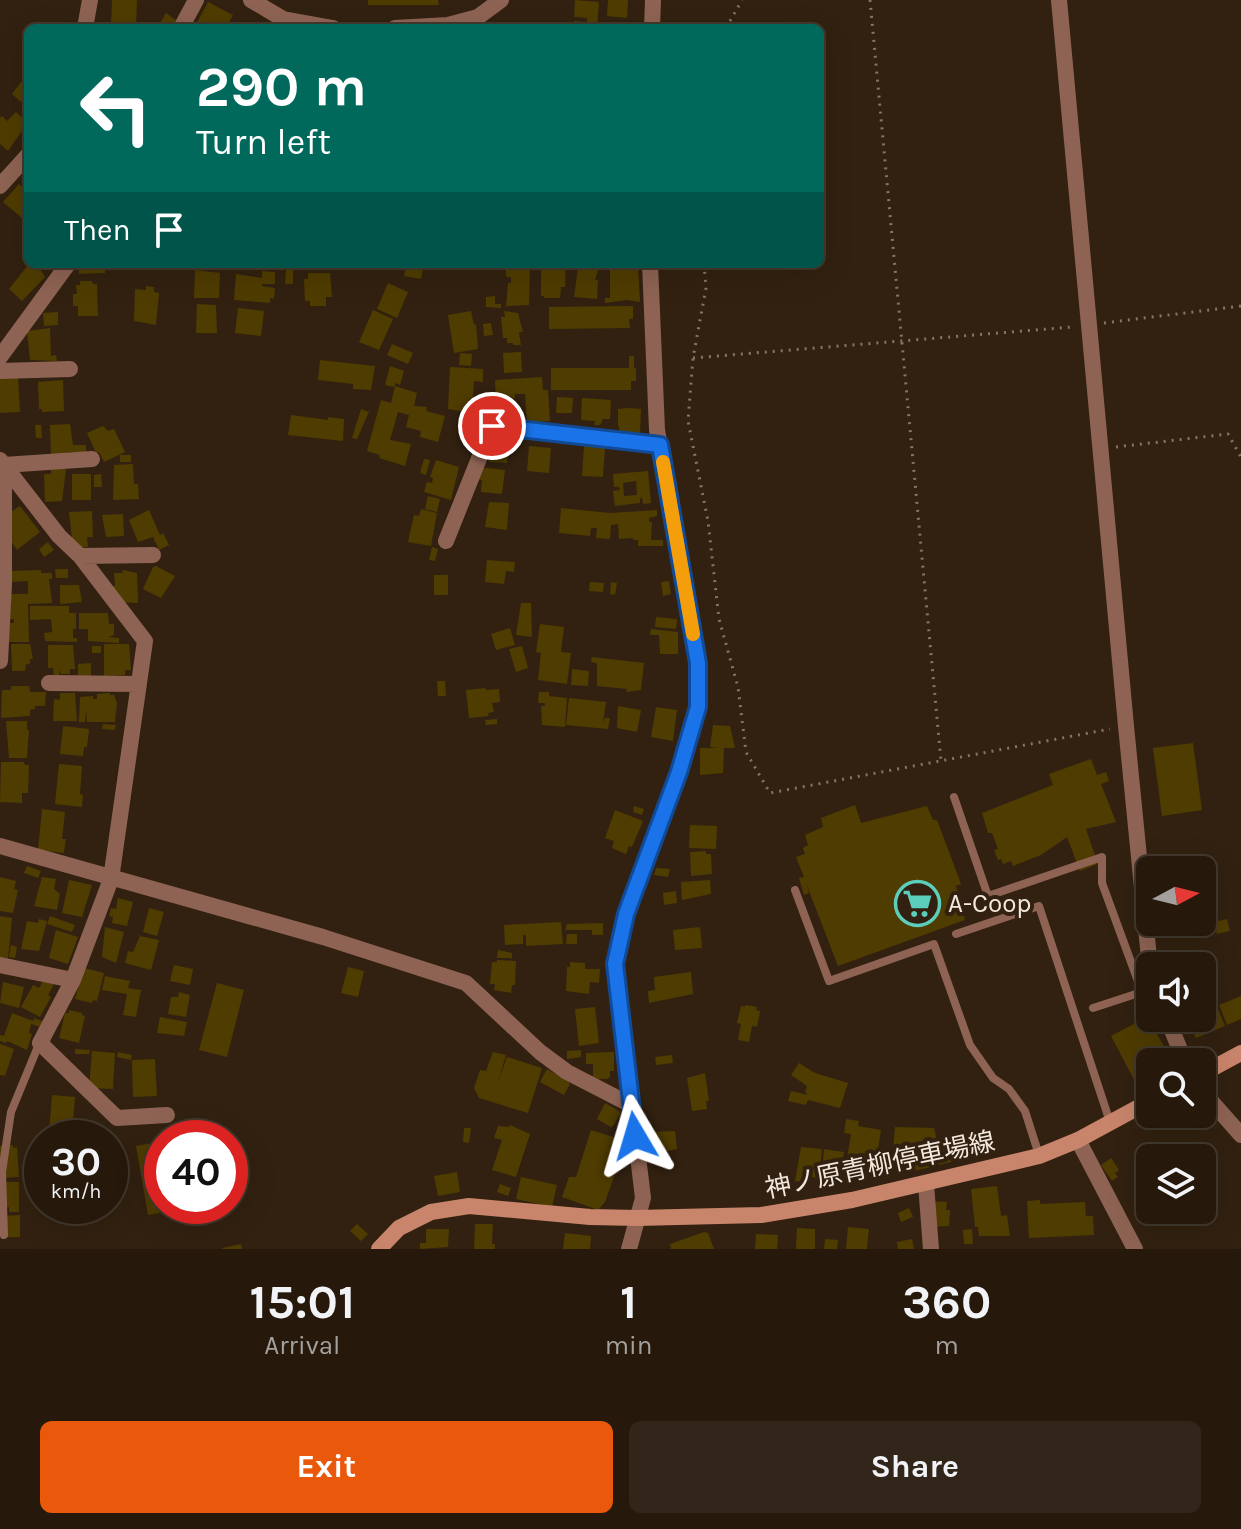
<!DOCTYPE html>
<html lang="en">
<head>
<meta charset="utf-8">
<style>
	body { margin:0; font-family:Karla,"Noto Sans JP",sans-serif; background:#32261a; color:#f1f3f6; height:100vh; display:flex; flex-direction:column; font-size:30px; white-space:nowrap }
	* { box-sizing:border-box; margin:0 }
	p { font-size:26px; color:#a4a09d }
	.icon { flex:none; width:44px; height:44px; fill:none; stroke:currentColor; stroke-width:2; stroke-linecap:round; stroke-linejoin:round }
	.map { position:relative; height:1249px; overflow:hidden }
	.drawer { display:flex; flex-direction:column; background:#26190c; flex:1 }
	.drawer>* { flex:none }
	.guide { position:absolute; left:24px; top:24px; width:800px; height:244px; border-radius:12px; box-shadow:0 8px 32px #0002,0 0 0 2px #42382d; background:#00695c; color:#fff; overflow:hidden }
	.needle { width:52px; rotate:83deg }
	.tools { position:absolute; left:1136px; top:856px; display:grid; gap:16px }
	.tools a { display:grid; place-items:center; width:80px; height:80px; border-radius:12px; background:#26190c; box-shadow:0 8px 32px #0002,0 0 0 2px #42382d; font-size:40px }
	.speed { position:absolute; left:24px; top:1120px; display:flex; gap:16px; font-size:40px; font-weight:700; text-align:center }
	.speed>* { display:grid; place-content:center; width:104px; height:104px; border-radius:50%; background:#26190c; box-shadow:0 8px 32px #0002,0 0 0 2px #42382d; line-height:1 }
	.speed small { font-size:20px; font-weight:400 }
	.speed .limit { border:12px solid #d22; background:#fff; color:#111 }
	.pin { position:absolute; display:grid; place-items:center; width:68px; height:68px; color:#fff; margin:-34px; border:4px solid #fff; border-radius:50%; box-shadow:0 2px 8px #0007 }
	.me { position:absolute; width:88px; margin:-44px; rotate:353deg; stroke-linejoin:round; filter:drop-shadow(0 0 6px #0008) }
	.turn { display:flex; align-items:center; gap:28px; height:168px; padding:0 40px; font-size:36px }
	.turn .icon { width:104px; height:104px; stroke-width:2.5 }
	.turn b { display:block; font-size:56px; line-height:68px }
	.then { display:flex; align-items:center; height:76px; padding:0 40px; background:#0003; gap:16px; font-size:30px }
	.eta { display:flex; justify-content:space-evenly; align-items:center; height:136px; text-align:center }
	.eta b { font-size:48px; font-weight:700; line-height:56px }
	.cta { display:flex; gap:16px; margin-top:auto; padding:16px 40px }
	.cta a { flex:1; height:92px; border-radius:12px; background:#ea580c; color:#fff; font-size:32px; font-weight:700; line-height:92px; text-align:center }
	.cta a+a { background:#32261a; color:#f1f3f6 }
	.map>svg:first-child { display:block }
	.building { fill:#4f3c00; fill-rule:evenodd }
	.lines { fill:none; stroke-linecap:round; stroke-linejoin:round }
	.path { stroke:#847667; stroke-width:3; stroke-dasharray:2 6; stroke-linecap:butt }
	.service { stroke:#8e6353; stroke-width:8 }
	.minor { stroke:#8e6353; stroke-width:16 }
	.tertiary { stroke:#8e6353; stroke-width:16 }
	.secondary { stroke:#c9856b; stroke-width:16 }
	.route-casing { stroke:#114b97; stroke-width:20 }
	.route { stroke:#1a73e8; stroke-width:14 }
	.slow { stroke:#f59e0b; stroke-width:14 }
	.labels { text-anchor:middle; dominant-baseline:central; stroke-width:8; stroke-linejoin:round; paint-order:stroke }
	.poi-label { font-size:26px; fill:#f3e8dd; stroke:#322110; text-anchor:start }
	.street-label { font-size:26px; fill:#f3e8dd; stroke:#322110 }
</style>
</head>
<body>
<div class="map">
<svg width="1241" height="1249" viewBox="0 0 1241 1249">
	<rect width="100%" height="100%" fill="#322110"/>
	<path class="building" d="M112,0H137L136,28H119V25H111Z
		M368,0H438L439,5H368Z
		M575,0L599,2L597,28H573L574,21L587,22V18L574,17Z
		M608,0H628L627,18L607,16Z
		M208,2L233,15L226,28H194Z
		M166,13L176,20L171,28H157Z
		M25,77H28V92L21,102L12,94Z
		M16,112L26,121L22,126L24,128L8,151L0,144V118L2,116L7,121Z
		M19,184L28,192V223L3,202Z
		M29,264L38,271L40,269L45,277L22,301L9,289Z
		M78,264H105V273L79,274Z
		M406,264H424L421,279L404,276Z
		M475,264H490L491,269L475,270Z
		M506,264H530L529,305L506,306L508,283H511V277H506Z
		M541,264H566L565,287H561L560,298H544V296H541Z
		M627,266H638L640,302L627,300L605,303V298H610V269H627Z
		M578,267L599,268L595,280H598L597,299L574,297Z
		M195,270L220,273L219,298H194Z
		M286,270H293V284H285Z
		M262,271L275,272V284H262V286L275,288L274,299L270,298V303L234,300L236,274L262,278Z
		M308,273H330L332,297H326V306H310V301H305L304,279H308Z
		M80,281H92L93,284H97L98,316H78V306H73V294H77L76,285H80Z
		M388,283L408,292L397,318L377,309Z
		M146,286L154,287V292L159,293L156,325L134,321L135,289L146,290Z
		M495,296V304H501V308L486,307V297Z
		M197,304L216,305L217,333H196Z
		M633,306V319H629L630,328L549,329V307Z
		M238,308L264,311L261,336L235,333Z
		M373,310L393,319L379,350L359,342Z
		M471,311L474,325L476,324L478,349L454,353L448,315Z
		M504,311L518,313L523,332H519L521,345H513V343H507V338H503L501,317H505Z
		M58,312V325L44,326L43,313Z
		M491,323L493,335L484,336L483,324Z
		M50,328L51,356L56,355L57,361L30,360L27,331Z
		M392,344L413,353L408,364L387,355Z
		M521,352L522,372L504,373L503,353Z
		M460,353L472,354L471,366L459,365Z
		M629,356H634V368H636V381H631V390H551V368H629Z
		M320,360L375,366L371,390L353,389V384L318,380Z
		M390,366L404,371L400,385L396,383L394,387L385,385Z
		M450,367L483,369V382L474,381L472,413L448,409Z
		M18,377L20,412L0,413V378Z
		M542,377L543,390H548L550,421L527,423L525,394H515V398H511V407L496,408L495,380Z
		M63,380L64,411L42,412V409H39L38,382Z
		M395,386L417,393L414,406L427,407L426,411L445,416L438,442L420,437L421,431L406,427L409,415L398,412L390,440L411,444L405,466L379,458L380,455L367,451L381,400L391,403Z
		M557,397L573,398L572,413H556Z
		M582,398L611,400L610,419H603L600,425H594L595,421L581,420Z
		M496,407L508,413L504,423L495,420Z
		M628,408L641,409L640,436L621,435L618,425V409Z
		M361,409L369,412L357,439L352,438Z
		M291,415L328,420V417L344,419L343,441L288,435Z
		M70,424L73,445H86V457L73,458V452L51,455L50,425Z
		M35,425H41L42,438H36Z
		M103,426L108,431L114,429L125,452L104,462L99,452L96,453L87,433Z
		M491,437L510,439L507,463L489,462Z
		M529,446L551,448L549,473L527,471Z
		M584,446L605,448L603,477L582,476Z
		M120,455H131V462H120Z
		M424,459L430,460L426,475L420,473Z
		M436,460L459,467L451,500L424,492L427,482L432,483L433,478L430,477Z
		M133,464L134,484H138L139,499L113,500L114,465Z
		M479,467L505,470L502,494L481,492L482,480L478,479Z
		M51,469H66L62,501L45,502L44,474H51Z
		M648,471L651,503L643,504L642,498H640V503L615,506L613,491L620,490L619,487H614L613,474ZM636,481L637,495L624,496L623,483Z
		M72,474H91V500H72Z
		M101,474L102,487H94V475Z
		M428,496L440,499L437,512L425,509Z
		M489,502L509,503L507,530L485,527Z
		M20,506L40,532L17,550L10,540L13,538L3,517Z
		M561,508L610,513L657,510V516L649,518V522H652L651,540H663V546H638V540H633V538L619,539L618,524L611,525L610,539L596,538L597,528H591L590,536L559,533Z
		M421,509L437,513L431,546L408,542L414,515L419,516Z
		M149,510L160,535L163,533L169,545L159,550L153,537L138,542L129,520Z
		M92,511L93,537H87L88,547L73,548L69,512Z
		M123,514L124,536L106,537L102,515Z
		M48,542L54,550L44,557L39,549Z
		M432,547L438,549L435,561L429,560Z
		M487,560L515,562L514,572L506,571L504,584L485,582Z
		M156,566L175,576L161,598L143,589L153,567Z
		M55,569H68V578H56Z
		M41,570V573H52V579H49L52,603L28,604L29,642H9V623H14V619L7,620V594H28V581L11,582L10,571Z
		M122,570L137,573L138,603L115,602L112,586H115L114,573H123Z
		M434,575H448V595H434Z
		M669,581L671,594L663,596L661,582Z
		M590,582L604,583L603,592L589,591Z
		M611,582L617,583L615,595L610,594Z
		M60,585H79L82,602L60,604Z
		M521,603H531L532,637L516,635Z
		M30,606H69V613H76V629H73V638H77V642L45,641L44,633L52,632L51,619L30,620Z
		M79,613H108L109,624H114V635L108,637L119,638V643L88,641V629H79Z
		M656,617L677,619L676,629L655,627Z
		M540,624L564,627L561,652L571,653L567,684L538,680L541,653L536,652Z
		M510,628L515,645L496,650L491,634Z
		M651,629L678,632V654H660L659,635H650Z
		M11,644H30L33,659H30V664H26L25,671H12Z
		M104,644H129L131,670H125V675L104,676Z
		M48,645H73L75,669H70V674H61L59,670L60,678H54L53,668H48Z
		M92,646H101V653H92Z
		M522,646L528,668L516,672L509,649Z
		M592,657L644,663L641,690L626,692L627,689L597,686V663L591,662Z
		M91,663V676L78,677V664Z
		M572,669L589,671L588,686L571,685Z
		M437,681H445L446,696H438Z
		M11,686H29L30,692H46L45,706H35V709L30,710V716L1,718L2,690H11Z
		M485,688L486,690L499,689L500,702L492,703L494,712L488,713L489,716L469,718L466,690Z
		M539,692H549V696L567,698L565,727L542,725L541,706H545V703H538Z
		M60,693H75L77,721H53L54,699L60,700Z
		M110,693V695H114L117,703L115,722H87L86,711L85,722H79L80,697L93,696V699H97V694Z
		M569,698L606,702L603,723L605,718H610L608,729L566,725Z
		M618,706L641,710L637,732L617,728Z
		M656,707L677,710L673,741L651,737Z
		M497,719V724L486,725L485,720Z
		M6,721H27V730H29L27,758H9Z
		M103,724L116,725L115,730L102,729Z
		M713,725L730,726L735,748H724L723,773L700,775V748H718L710,747Z
		M63,726L89,729L87,747H84L83,756L60,754Z
		M1193,743L1202,810L1162,816L1153,748Z
		M1091,759L1097,775L1106,772L1109,781L1101,784L1116,822L1086,829L1098,864L1080,871L1067,837L1041,855L1013,866L1011,861L1003,864L1001,859L998,860L994,850L998,849L992,833H988L982,813L1053,785L1049,774Z
		M1,762H24L25,765H29L28,793H22V803L0,802Z
		M59,764L82,766L80,794L83,795L82,807L55,804Z
		M855,805L861,823L927,806L933,820H937L957,873L961,884L956,886L965,920L838,966L806,883L809,893L804,895L799,878L804,877L796,857L805,854L803,848L808,845L805,835L823,827L821,818Z
		M634,806L644,809L642,815L633,812Z
		M42,809L65,812L62,839H66L64,853L38,850Z
		M615,810L643,821L632,847L629,846L626,854L612,848L614,841L605,838Z
		M690,825L717,826L716,849L689,848Z
		M706,851V854H711L712,874L691,876L690,852Z
		M27,866L41,871L38,878L24,873Z
		M656,868L670,869L668,877L654,875Z
		M0,877L16,881L14,889L18,890L13,913L0,911Z
		M42,877L56,879L54,889L60,894L57,910L34,906Z
		M69,880L92,885L82,917L62,913Z
		M710,880L711,894L682,900L681,882Z
		M676,891L677,903L664,905L663,893Z
		M118,898L133,902L127,926L112,923L113,917L109,916L111,908L116,909Z
		M149,908L164,912L157,936L143,932Z
		M0,916L12,918L8,959H0Z
		M50,916L75,925L72,932L47,924Z
		M39,919L47,921L39,951L21,949L27,921L38,923Z
		M1227,919L1230,931L1217,934L1214,922Z
		M561,922L563,944L526,946V935H523V944L505,945L504,925Z
		M603,923V935H592V930H565L567,924Z
		M105,927L124,932L116,963L102,957Z
		M700,927L702,948L675,950L673,930Z
		M56,930L78,937L68,964L49,958Z
		M567,934H577V944H566Z
		M140,936L159,940L151,970L125,963L128,951L133,952Z
		M11,945L17,947L15,958L9,957Z
		M498,950L512,953V958H497Z
		M497,960L516,961L515,985H512L511,993L494,990L495,984H490L492,962H497Z
		M570,962L585,963V969H600L599,983L590,982L589,994L566,991L567,967H570Z
		M174,965L193,969L190,985L170,981Z
		M1207,965L1215,1002L1225,1026L1196,1038L1186,1018H1202V966Z
		M348,967L364,971L358,997L341,993Z
		M84,968L104,973L97,1001L93,1000L92,1003L75,999Z
		M691,972L693,994L649,1003L648,991L655,990L654,977Z
		M105,976L130,981L128,988L141,990L136,1017L123,1015L127,994L102,990Z
		M44,979L54,984L48,995L51,997L40,1017L21,1007L33,985L39,988Z
		M3,982L24,987L19,1008L0,1003Z
		M217,983L244,990L227,1057L199,1050Z
		M179,992L190,995L186,1017L168,1014L171,997H178Z
		M1241,996V1019L1227,1025L1219,1005Z
		M745,1005L757,1007L756,1010L760,1011L757,1027L752,1026L749,1042L738,1040L741,1024L737,1023L741,1006L745,1007Z
		M595,1007L599,1043L579,1046L575,1009Z
		M69,1010L82,1013V1015L85,1016L79,1043L59,1038L65,1013H69Z
		M12,1013L33,1021L34,1018L42,1021L40,1027L31,1024L29,1033L32,1034L27,1050L7,1041L6,1043L0,1041V1035L4,1036Z
		M160,1017L187,1022L184,1036L157,1033Z
		M1147,1017L1173,1062H1150V1086L1140,1091L1111,1036Z
		M0,1044L14,1049L5,1076L0,1075Z
		M75,1049L90,1050L89,1054H75Z
		M581,1050V1057L567,1059V1051Z
		M92,1051L115,1053L113,1089L89,1088Z
		M118,1052L132,1055L131,1060L117,1057Z
		M493,1052L506,1055L498,1082L507,1057L542,1068L528,1113L479,1098L474,1088L480,1070L486,1071Z
		M614,1052V1071H610V1077L607,1079H593V1064H586V1053Z
		M672,1055L673,1063L656,1065L655,1057Z
		M155,1059L157,1096L133,1097L132,1060Z
		M799,1063L815,1073L848,1083L840,1108L808,1100L806,1105L788,1101L791,1091L808,1095L805,1092L807,1086L791,1075Z
		M547,1069L568,1081L570,1084L564,1095L540,1082Z
		M705,1073L709,1101H706L707,1109L692,1111L687,1078Z
		M52,1095L75,1097L72,1134L49,1132Z
		M605,1103L621,1112L614,1125L611,1127L597,1119Z
		M846,1119L859,1121L858,1126L881,1130L878,1149L882,1150L880,1161L876,1160L875,1164L847,1159L851,1134L844,1133Z
		M510,1125L530,1134L516,1177L492,1170L502,1140L494,1138L498,1126L509,1127Z
		M895,1127L934,1128L937,1140L929,1142L933,1167L911,1171L907,1148L893,1150Z
		M464,1128H471L469,1143L463,1142Z
		M591,1130L623,1140L625,1146L605,1202L598,1210L562,1197L569,1177H576Z
		M675,1131L677,1149L654,1154L652,1132Z
		M158,1142L162,1163V1206H169L170,1211L148,1215L136,1146Z
		M953,1142L958,1160L939,1165L934,1146Z
		M13,1145V1148L17,1147L19,1177L0,1178V1146Z
		M801,1147L822,1149L819,1178L810,1177L804,1182L795,1181Z
		M824,1149L844,1152L843,1161H823Z
		M1111,1158L1119,1170L1115,1173L1118,1177L1112,1181L1101,1165Z
		M457,1172L460,1192L438,1196L434,1176Z
		M1150,1175V1212L1138,1187L1148,1181L1145,1178Z
		M521,1177L557,1185L552,1207L516,1199Z
		M0,1182H19V1212H9V1207H3Z
		M500,1184L511,1188L508,1196L497,1192Z
		M997,1186L1001,1216L1007,1215L1010,1236H979L978,1227H975L971,1189Z
		M1040,1200V1204L1085,1202L1086,1216H1093L1094,1235L1029,1238L1027,1201Z
		M929,1201L947,1202L946,1210H950L949,1226L927,1227Z
		M909,1208L913,1217L901,1222L898,1213Z
		M20,1215V1237H0V1216Z
		M357,1224L368,1234L361,1241L350,1231Z
		M475,1224H493L492,1244H495V1249H474Z
		M848,1227L869,1229L867,1249H846Z
		M797,1228L815,1229V1249H796Z
		M426,1229H449L448,1247L420,1249V1243H426Z
		M972,1229L973,1244H964L963,1230Z
		M704,1232L708,1233L714,1249H671L670,1244Z
		M565,1233L591,1236L590,1249H563Z
		M756,1234L778,1235L777,1249H755Z
		M825,1239L838,1240L837,1249H824Z
		M912,1239L914,1249H898L897,1242Z
		M241,1244L242,1249H223L222,1248Z"/>
	<g class="lines">
		<path class="path" d="M870,0L941,761
			M726,28L742,0
			M704,264L706,288L693,358L688,421L708,521L719,619L738,687L746,752L770,793L1110,729
			M1104,323L1241,306
			M693,358L1072,327
			M1116,447L1228,434L1241,457"/>
		<path class="service" d="M954,797L988,896L1102,857V883L1142,992L1093,1008
			M795,890L829,981L934,944L970,1045L993,1078L1009,1089L1025,1111L1039,1155
			M956,934L1039,906L1110,1122
			M4,1235L2,1172L11,1112L39,1044"/>
		<path class="minor" d="M181,28L196,0
			M0,357L68,264
			M0,371L70,369
			M0,460L59,536L80,556L145,641L111,879L73,980L40,1043L117,1118L167,1115
			M4,465L92,459
			M446,541L492,426L660,445
			M80,556L153,555
			M0,661L4,584V465
			M49,683L139,684
			M1126,726L1150,968
			M0,846L323,937L466,983L540,1052L567,1072L631,1105
			M0,965L73,980
			M1167,1018L1185,1062
			M1202,1091L1241,1135
			M1078,1140L1135,1249
			M926,1184L931,1249"/>
		<path class="tertiary" d="M251,0L283,19L333,28
			M1059,0L1126,726
			M85,28L90,0
			M395,28L448,25L478,17L501,0
			M652,28L653,0
			M0,186L28,155
			M629,1249L643,1198L615,964L626,914L671,793L698,707V663L657,430L650,264"/>
		<path class="secondary" d="M1202,1074L1241,1053
			M379,1249L399,1228L431,1212L469,1206L590,1217L637,1218L761,1215L852,1200L1039,1156L1078,1140L1150,1101"/>
	</g>
	<g class="lines">
		<defs>
			<path id="route" d="M492,426L660,445L698,663V707L679,772L626,914L615,964L635,1136"/>
		</defs>
		<use href="#route" class="route-casing"/>
		<use href="#route" class="route"/>
		<path class="slow" d="M663,462L693,634"/>
	</g>
	<defs>
		<symbol id="supermarket-ring" viewBox="-11 -11 22 22"><circle r="9.5" fill="#322110" stroke="#5bcebc" stroke-width="1.5"/><path d="M-6-5.5h2.5l.6 2H6L4.5 2H-2.5L-4.4-4H-6ZM-1.5 3.2a1.3 1.3 0 1 0 .1 0ZM3 3.2a1.3 1.3 0 1 0 .1 0Z" fill="#5bcebc"/></symbol>
	</defs>
	<g fill-rule="evenodd">
		<use href="#supermarket-ring" x="892" y="878" width="51" height="51"/>
	</g>
	<g class="labels">
		<g class="poi-label">
			<text x="948" y="903">A-Coop</text>
		</g>
		<g class="street-label">
			<text transform="translate(880 1165) rotate(-12)">神ノ原青柳停車場線</text>
		</g>
	</g>
</svg>
<div class="tools">
<a><svg class="needle" viewBox="-14 -14 28 28"><path d="M0-13l5 13h-10z" fill="#e53935"/><path d="M0 13l5-13h-10z" fill="#a4a09d"/></svg></a>
<a><svg class="icon" aria-label="sound" viewBox="0 0 24 24"><path d="M4 9h4l5-4v14l-5-4H4zM17 9q2 3 0 6"/></svg></a>
<a><svg class="icon" aria-label="search" viewBox="0 0 24 24"><circle cx="10" cy="10" r="6"/><path d="M15 15l6 6"/></svg></a>
<a><svg class="icon" aria-label="layers" viewBox="0 0 24 24"><path d="M12 4l9 5-9 5-9-5zM3 14l9 5 9-5"/></svg></a>
</div>
<div class="speed"><div>30<small>km/h</small></div><div class="limit">40</div></div>
<div class="pin" style="left:492px;top:426px;background:#d93025"><svg class="icon" aria-label="arrive" viewBox="0 0 24 24"><path d="M6 21V4h12l-3 4 3 4H6"/></svg></div>
<svg class="me" style="left:635px;top:1136px" viewBox="-20 -20 40 40"><path d="M0-17L14 15 0 8-14 15z" fill="#1a73e8" stroke="#fff" stroke-width="4"/></svg>
<div class="guide">
<div class="turn"><svg class="icon" aria-label="left" viewBox="0 0 24 24"><path d="M17 20v-9H6M10 6l-5 5 5 5"/></svg><div><b>290 m</b>Turn left</div></div>
<div class="then">Then<svg class="icon" aria-label="arrive" viewBox="0 0 24 24"><path d="M6 21V4h12l-3 4 3 4H6"/></svg></div>
</div>
</div>
<section class="drawer">
<div class="eta">
<div><b>15:01</b><p>Arrival</p></div>
<div><b>1</b><p>min</p></div>
<div><b>360</b><p>m</p></div>
</div>
<div class="cta"><a>Exit</a><a>Share</a></div>
</section>
</body>
</html>
